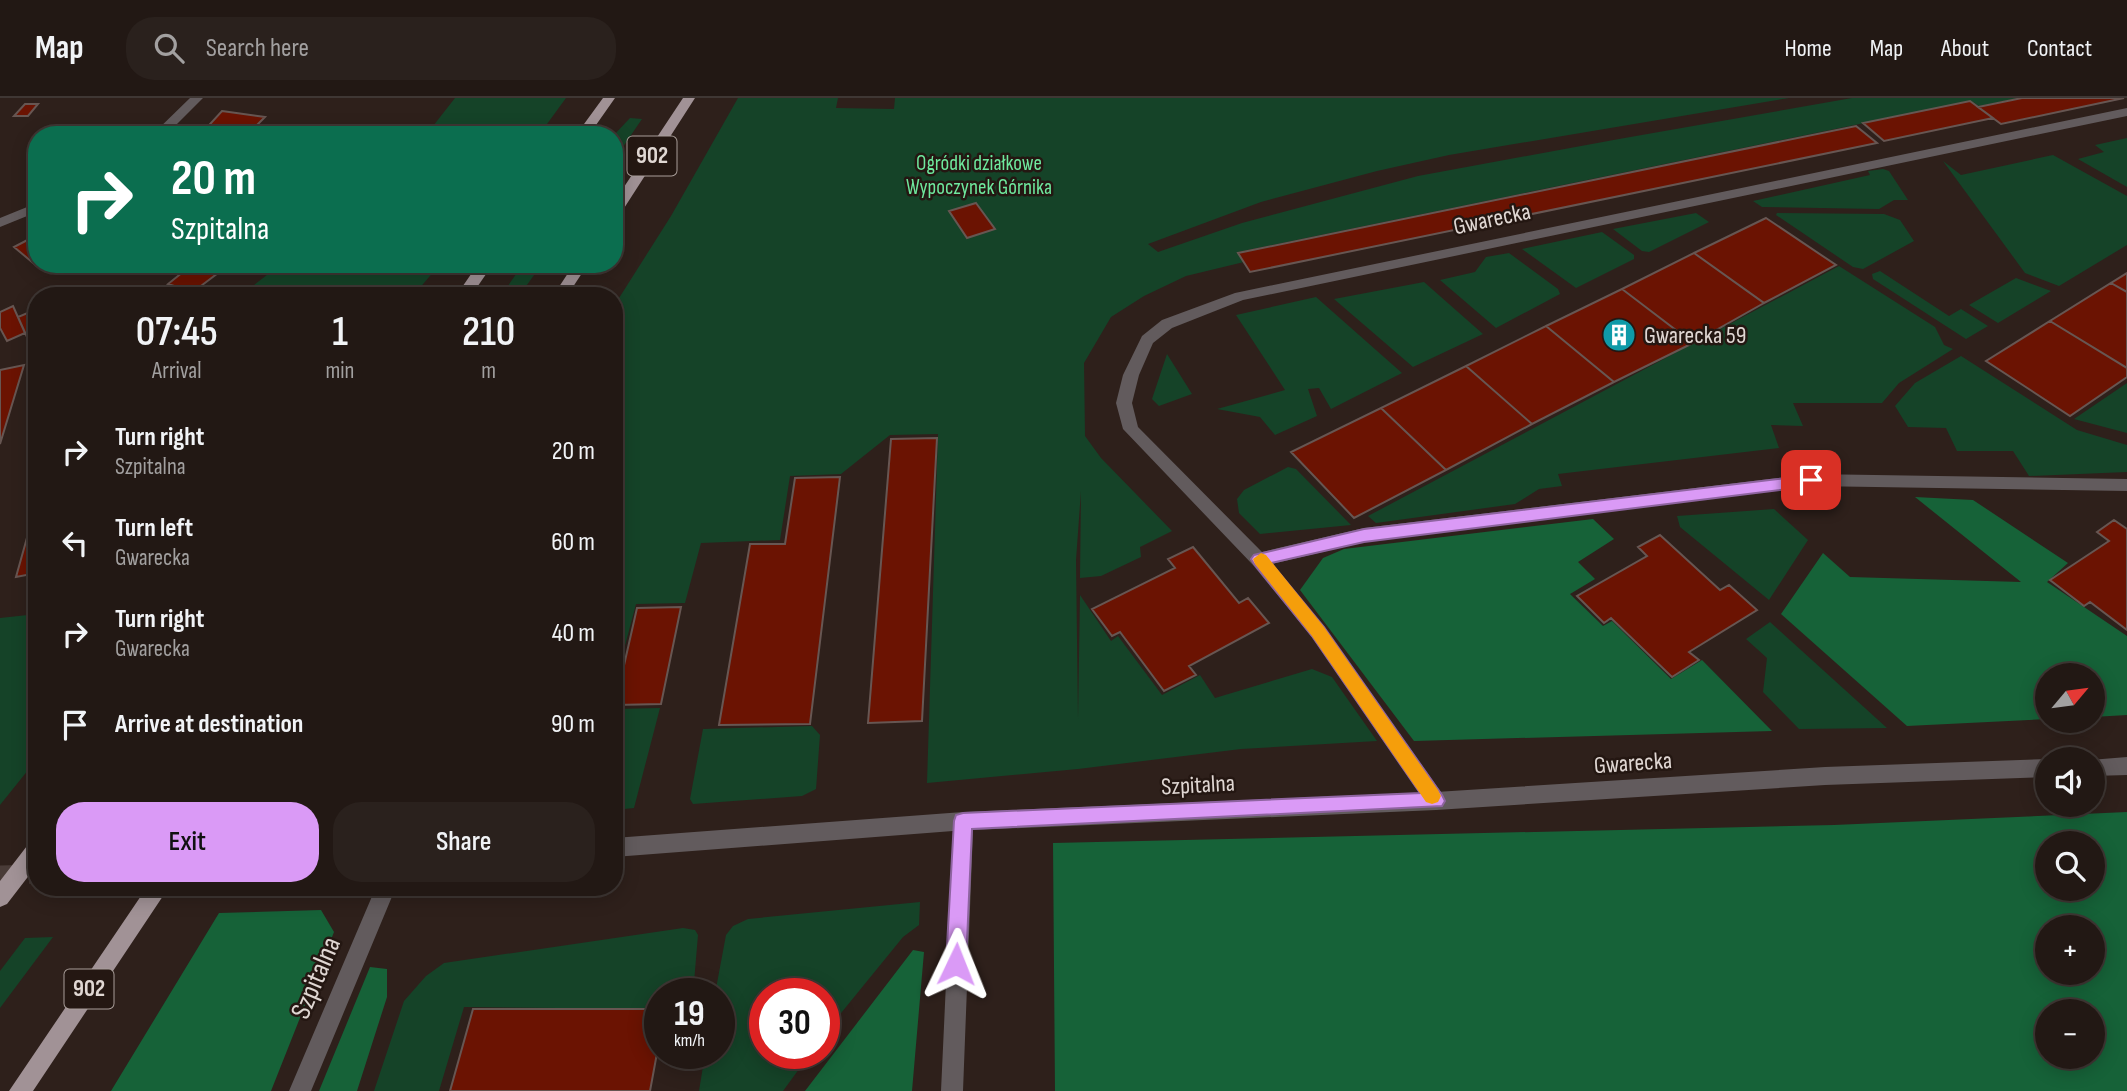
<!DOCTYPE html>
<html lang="en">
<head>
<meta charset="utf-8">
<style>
	body { margin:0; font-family:"Sofia Sans Condensed",sans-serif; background:#2a211d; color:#f1f3f6; height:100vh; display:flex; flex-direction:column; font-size:26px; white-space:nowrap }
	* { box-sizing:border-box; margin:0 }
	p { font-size:23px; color:#a2a0a0 }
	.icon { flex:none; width:38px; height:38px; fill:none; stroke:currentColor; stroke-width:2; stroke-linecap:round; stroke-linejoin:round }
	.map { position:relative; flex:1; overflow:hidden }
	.side { position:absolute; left:28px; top:189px; width:595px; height:609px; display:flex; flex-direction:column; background:#221814; border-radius:28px; box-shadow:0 4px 18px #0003,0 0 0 2px #3f3734 }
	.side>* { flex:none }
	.banner { position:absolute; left:28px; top:28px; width:595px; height:147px; border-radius:28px; box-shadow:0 4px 18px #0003,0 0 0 2px #3f3734; background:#0b6e4f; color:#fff; overflow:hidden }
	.needle { width:46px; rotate:61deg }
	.buttons { position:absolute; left:2035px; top:565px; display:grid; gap:14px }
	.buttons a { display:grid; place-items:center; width:70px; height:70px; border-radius:50%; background:#221814; box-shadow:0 4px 18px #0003,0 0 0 2px #3f3734; font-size:35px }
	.speed { position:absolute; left:644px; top:880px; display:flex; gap:14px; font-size:35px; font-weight:700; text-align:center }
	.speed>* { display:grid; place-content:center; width:91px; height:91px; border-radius:50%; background:#221814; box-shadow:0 4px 18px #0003,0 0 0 2px #3f3734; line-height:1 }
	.speed small { font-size:18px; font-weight:400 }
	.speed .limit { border:10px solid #d22; background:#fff; color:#111 }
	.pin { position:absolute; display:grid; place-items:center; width:60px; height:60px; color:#fff; margin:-30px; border-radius:14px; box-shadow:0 4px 10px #0006 }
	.me { position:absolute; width:77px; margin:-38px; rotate:2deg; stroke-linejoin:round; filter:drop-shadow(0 0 5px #0008) }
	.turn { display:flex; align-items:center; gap:24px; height:147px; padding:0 28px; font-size:32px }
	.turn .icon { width:91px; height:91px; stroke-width:2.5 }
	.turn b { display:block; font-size:49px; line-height:60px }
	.eta { display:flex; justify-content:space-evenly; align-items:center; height:119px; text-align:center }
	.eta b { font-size:42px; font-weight:600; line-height:49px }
	.button { display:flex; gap:14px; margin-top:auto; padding:14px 28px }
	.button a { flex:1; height:80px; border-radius:28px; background:#da9af6; color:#111; font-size:28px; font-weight:600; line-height:80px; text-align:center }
	.button a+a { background:#2a211d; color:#f1f3f6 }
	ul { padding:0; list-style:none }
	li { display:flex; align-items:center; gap:21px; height:91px; padding:0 28px }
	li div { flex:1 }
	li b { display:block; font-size:26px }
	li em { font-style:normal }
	header { display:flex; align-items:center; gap:42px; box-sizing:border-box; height:98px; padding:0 35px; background:#221814; border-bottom:2px solid #3f3734 }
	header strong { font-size:33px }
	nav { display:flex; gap:38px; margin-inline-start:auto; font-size:24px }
	.search { width:490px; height:63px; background:#2a211d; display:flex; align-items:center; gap:18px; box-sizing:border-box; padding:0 24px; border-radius:28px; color:#a2a0a0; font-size:26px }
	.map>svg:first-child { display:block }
	.green { fill:#154328 }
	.forest { fill:#166238; fill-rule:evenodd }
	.building { fill:#6b1302; stroke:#675652; stroke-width:2 }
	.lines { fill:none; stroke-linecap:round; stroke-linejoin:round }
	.minor-tunnel { stroke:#493b37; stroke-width:19; stroke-dasharray:19 10; stroke-linecap:butt }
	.service { fill:#625b5d; fill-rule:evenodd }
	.minor { fill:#625b5d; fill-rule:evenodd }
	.primary { fill:#a19296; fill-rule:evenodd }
	.route { fill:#da9af6; stroke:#8e64a0; stroke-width:2 }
	.slow { fill:#f59e0b }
	.labels { text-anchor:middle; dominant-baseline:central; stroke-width:5; stroke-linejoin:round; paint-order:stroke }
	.far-park-label { font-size:21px; fill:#6ee89d; stroke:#241712 }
	.shield { fill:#241712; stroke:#a89d99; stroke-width:2 }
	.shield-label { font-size:23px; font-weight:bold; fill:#e0d7d3 }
	.street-label { font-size:24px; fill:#e0d7d3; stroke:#241712 }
	.poi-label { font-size:24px; fill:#e0d7d3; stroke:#241712; text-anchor:start }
	.near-street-label { font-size:28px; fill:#e0d7d3; stroke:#241712 }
</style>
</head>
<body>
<header>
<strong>Map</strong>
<div class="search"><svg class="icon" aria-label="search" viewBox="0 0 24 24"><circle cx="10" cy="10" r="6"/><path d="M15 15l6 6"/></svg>Search here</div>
<nav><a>Home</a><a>Map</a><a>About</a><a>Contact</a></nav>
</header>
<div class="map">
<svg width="2127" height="993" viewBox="0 0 2127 993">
	<rect width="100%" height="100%" fill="#2e201b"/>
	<path class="green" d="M455,0H566L539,37H426Z
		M738,0H838L836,10L894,11L895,0H1789L1449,57L1377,73L1261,104L1148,146L1158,154L1242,125L1418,78L1619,41L1852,0H2019L1979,8L1971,3L1238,154L1244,164L1186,178L1144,198L1111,219L1084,265L1085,338L1101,360L1172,433L1140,449L1141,459L1101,478L1080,480L1081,393L1076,462L1078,621L1080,497L1111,543L1118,538L1162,597L1200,577L1215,600L1312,571L1332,579L1377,643L1241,651L1078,671L927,685L938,336L890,337L841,376L790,378L780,442L701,445L685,505L636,506L614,589V208L671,118Z
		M630,20L642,21L614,62V37Z
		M2127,40V89L2078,61L2104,54L2095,47Z
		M2053,57L2127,98V147L2059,188L2025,175L1943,63L1961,77Z
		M1883,71L1889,73L1908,102H1894L1879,111L1762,109L1753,103L1870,77L1868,73Z
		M1696,115L1709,124L1649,154L1642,153L1613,131Z
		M1777,115L1884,116L1900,122L1914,143L1863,171L1853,169L1776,117Z
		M1602,134L1634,157V161L1576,190L1522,151Z
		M1509,155L1558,191L1560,196L1496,230L1440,182L1475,174L1486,159Z
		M281,166H440L413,198H240Z
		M523,166H542L519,198H501Z
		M1839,168L1935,229L1944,247L1953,251L1899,285L1882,305H1793L1803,328L1771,327L1779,350L1558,376L1562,388L1539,391L1515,406L1376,425L1368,418Z
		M1880,173L1949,218L1961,211L1988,228L1966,241L1873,181L1872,176Z
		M2016,180L2051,193L1998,225L1969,207Z
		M1424,184L1483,236L1413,269L1334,201Z
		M1316,199L1402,275L1331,311L1319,290L1308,291L1317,318L1275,337L1260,319L1217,311L1285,292L1236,217Z
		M1167,256L1192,296L1159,308L1152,301Z
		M1961,258L2077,332L2127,347V374L2029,378L2013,353H1957L1946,330L1908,329L1895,308L1915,285Z
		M2127,285V335L2074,321Z
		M1288,369L1296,371L1351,427L1260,436L1239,415L1237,401L1244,392Z
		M1774,411L1808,442L1769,502L1680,429L1677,418Z
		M37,516V661L0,707V520Z
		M1770,524L1887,630L1799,631L1763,594L1767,560L1746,541Z
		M660,610L634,710L614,712V611Z
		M812,628L820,637L816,691L802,698L693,706L690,701L703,631Z
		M920,804L919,827L903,839L824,936V896H765V956H810L783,993H699L705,956H719V896H715L726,837L733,828L748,821Z
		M683,830L695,832L698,837L693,896H660V911L464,909L439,993H374L404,903L426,878L444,865Z
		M53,839L0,910V873L25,840Z"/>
	<path class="forest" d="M1915,399L1973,402L2068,465L2047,484L2127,538V617L2093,619V578H2048L2047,621L1907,628L1781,516L1823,455L1850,479L2021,484Z
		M1593,421L1614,441L1578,464L1595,481L1570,496L1603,528L1612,523L1671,581L1702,562L1772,633L1414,643L1300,492L1323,460L1344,451Z
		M2127,714V993H1055L1053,745L1834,727ZM2048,746H2093V791H2048ZM2048,830H2093V875H2048ZM2048,914H2093V959H2048Z
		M321,812L334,834L271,993H111L219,815Z
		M913,852L924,854L912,993H805Z
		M370,869L387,871V899L357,993H319Z"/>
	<path class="building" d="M2022,0H2124L2001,26L1978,9Z
		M1970,3L1993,20L1884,43L1863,25Z
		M25,6H38L28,18H14Z
		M222,13L265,19L247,37H200Z
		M1856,28L1877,45L1250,174L1238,155Z
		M976,105L995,131L967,140L949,113Z
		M1766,120L1836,167L1764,205L1694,155Z
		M37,137V166H43L38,169L14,149Z
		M1694,155L1764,205L1693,245L1622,191Z
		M193,166L218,175L193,194L168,186Z
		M196,166H229L218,175Z
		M2127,175V194L2111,185Z
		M2111,185L2127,194V270L2050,223Z
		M1622,191L1693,245L1614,284L1546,228Z
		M13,208L25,235L7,243L0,230V214Z
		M37,211V235L27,239L18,219Z
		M2050,223L2127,270V279L2070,318L1986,263Z
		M1546,228L1614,284L1532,326L1466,268Z
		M24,267L0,346V272Z
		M1466,268L1532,326L1446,372L1381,310Z
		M1381,310L1446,372L1354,420L1291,354Z
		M937,340L922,623L868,625L891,341Z
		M840,379L810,626L719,627L750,446H785L795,380Z
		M37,404V475L16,479Z
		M2114,422L2127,431V532L2090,504L2084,508L2050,482L2109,443L2097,434Z
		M1660,437L1720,492L1729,487L1757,512L1689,554L1699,562L1672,579L1611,520L1604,525L1577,498L1647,458L1638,449Z
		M1193,449L1239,505L1248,500L1269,525L1189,568L1196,577L1164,593L1120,534L1112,538L1092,511L1175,470L1168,461Z
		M681,509L661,606L615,607L637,510Z
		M473,911H660V939L650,993H450Z"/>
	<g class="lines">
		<path class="minor-tunnel" d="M0,777L37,776"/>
		<path class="service" d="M2127,10V18L1243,202L1172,230L1153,245L1139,277L1132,305L1138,329L1262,454L1364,430L1811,376L2127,381V393L1811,388L1364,444L1272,466L1324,529L1443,697L1446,703L1443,709L1436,712L1429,709L1312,539L1253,467L1123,331L1116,305L1123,277L1142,238L1162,222L1235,195Z"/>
		<path class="minor" d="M190,0H203L166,37H152Z
			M37,105V114L0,129V120Z
			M2127,659V677L2093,678V662H2090Z
			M2048,661V679L1825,687L1436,712L973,732L963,993H941L953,733L614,759V740L963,714L1436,694L1825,669Z
			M376,789H396L311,993H289Z"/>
		<path class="primary" d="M603,0H615L589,37H576Z
			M683,0H695L619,118L614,119V104Z
			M478,166H493L471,198H456Z
			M574,166H588L567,198H553Z
			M37,742V767L7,806L0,809V783L30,744Z
			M147,789H169L33,993H9Z"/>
	</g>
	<path class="route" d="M1811,377L1818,382L1811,388L1364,444L1271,465L1324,529L1442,697L1445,703L1442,708L972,731L966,866L963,873L956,876L949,873L946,866L954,723L956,717L963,715L1420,695L1312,538L1254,466L1251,461L1254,457L1364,431Z"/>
	<path class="slow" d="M1261,455L1266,457L1324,529L1438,692L1441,698L1438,704L1432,706L1426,704L1312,538L1255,466L1253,461Z"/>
	<defs>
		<symbol id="building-disc" viewBox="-11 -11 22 22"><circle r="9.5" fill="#0f9aa8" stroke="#241712"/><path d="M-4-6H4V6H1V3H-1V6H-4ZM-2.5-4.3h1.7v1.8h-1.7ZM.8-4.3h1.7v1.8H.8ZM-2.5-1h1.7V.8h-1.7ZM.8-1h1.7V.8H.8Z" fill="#fff"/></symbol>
	</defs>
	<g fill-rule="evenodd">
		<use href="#building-disc" x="1600" y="218" width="38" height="38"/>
	</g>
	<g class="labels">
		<g class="far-park-label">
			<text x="979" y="65">Ogródki działkowe<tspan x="979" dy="24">Wypoczynek Górnika</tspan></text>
		</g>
		<g class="shield">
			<rect x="627.5" y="38.5" width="49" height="39" rx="5"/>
			<rect x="64.5" y="871.5" width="49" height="39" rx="5"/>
		</g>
		<g class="shield-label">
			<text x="652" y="58">902</text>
			<text x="89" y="891">902</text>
		</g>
		<g class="street-label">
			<text transform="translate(1492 121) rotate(-12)">Gwarecka</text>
			<text transform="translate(1633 665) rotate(-4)">Gwarecka</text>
			<text transform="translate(1198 687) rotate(-3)">Szpitalna</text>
		</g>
		<g class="poi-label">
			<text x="1644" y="237">Gwarecka 59</text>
		</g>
		<g class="near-street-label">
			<text transform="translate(316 880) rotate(-67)">Szpitalna</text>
		</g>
	</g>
</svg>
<div class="buttons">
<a><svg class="needle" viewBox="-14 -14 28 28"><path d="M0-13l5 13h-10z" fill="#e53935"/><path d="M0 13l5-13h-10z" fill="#a2a0a0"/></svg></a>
<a><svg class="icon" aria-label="sound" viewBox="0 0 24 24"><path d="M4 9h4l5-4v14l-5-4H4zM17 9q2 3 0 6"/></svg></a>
<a><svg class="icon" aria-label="search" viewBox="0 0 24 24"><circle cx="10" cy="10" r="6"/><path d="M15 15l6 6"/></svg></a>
<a>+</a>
<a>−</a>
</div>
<div class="speed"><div>19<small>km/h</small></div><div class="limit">30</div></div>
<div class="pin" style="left:1811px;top:382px;background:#d93025"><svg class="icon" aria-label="arrive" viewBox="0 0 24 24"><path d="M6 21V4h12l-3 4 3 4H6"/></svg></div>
<svg class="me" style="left:956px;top:866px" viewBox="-20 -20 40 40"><path d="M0-17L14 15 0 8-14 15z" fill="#da9af6" stroke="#fff" stroke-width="4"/></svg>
<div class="banner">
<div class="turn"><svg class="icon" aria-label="right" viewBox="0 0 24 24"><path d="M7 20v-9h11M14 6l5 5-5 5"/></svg><div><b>20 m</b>Szpitalna</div></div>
</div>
<section class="side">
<div class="eta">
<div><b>07:45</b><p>Arrival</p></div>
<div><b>1</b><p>min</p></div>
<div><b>210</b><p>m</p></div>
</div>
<ul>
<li><svg class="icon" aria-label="right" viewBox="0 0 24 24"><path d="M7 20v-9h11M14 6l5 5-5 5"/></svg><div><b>Turn right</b><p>Szpitalna</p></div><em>20 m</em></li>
<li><svg class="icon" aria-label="left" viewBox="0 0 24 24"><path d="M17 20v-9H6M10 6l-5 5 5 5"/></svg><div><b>Turn left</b><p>Gwarecka</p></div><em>60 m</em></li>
<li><svg class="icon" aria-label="right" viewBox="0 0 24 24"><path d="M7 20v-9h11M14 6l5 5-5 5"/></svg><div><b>Turn right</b><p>Gwarecka</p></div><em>40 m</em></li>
<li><svg class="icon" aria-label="arrive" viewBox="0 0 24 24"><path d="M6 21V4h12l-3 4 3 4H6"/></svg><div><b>Arrive at destination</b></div><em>90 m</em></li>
</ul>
<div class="button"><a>Exit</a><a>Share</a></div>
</section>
</div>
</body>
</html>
